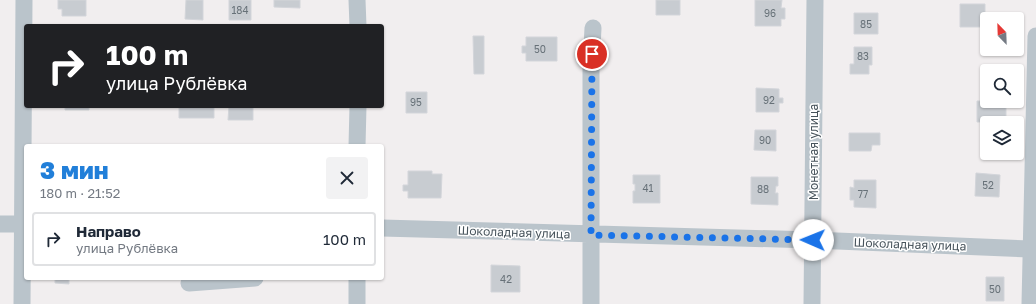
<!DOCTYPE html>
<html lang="ru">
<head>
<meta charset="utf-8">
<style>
	body { margin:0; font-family:"Golos Text",sans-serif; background:#f2f2f3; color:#1f2937; height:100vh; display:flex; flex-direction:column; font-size:15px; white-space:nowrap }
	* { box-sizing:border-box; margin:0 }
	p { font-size:13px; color:#747a83 }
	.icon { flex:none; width:22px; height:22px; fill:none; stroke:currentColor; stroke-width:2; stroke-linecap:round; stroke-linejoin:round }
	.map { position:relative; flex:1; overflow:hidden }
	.side { position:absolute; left:24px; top:144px; width:360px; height:136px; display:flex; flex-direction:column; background:#fff; border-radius:4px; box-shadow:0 1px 3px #0004 }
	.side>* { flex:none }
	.guide { position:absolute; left:24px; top:24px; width:360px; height:84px; border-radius:4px; box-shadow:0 1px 3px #0004; background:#202124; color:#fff; overflow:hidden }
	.needle { width:26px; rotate:337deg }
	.buttons { position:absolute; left:980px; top:12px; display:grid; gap:8px }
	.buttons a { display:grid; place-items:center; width:44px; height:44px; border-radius:4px; background:#fff; box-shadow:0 1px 3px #0004; font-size:20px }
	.pin { position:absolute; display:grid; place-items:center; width:34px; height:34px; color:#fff; margin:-17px; border:2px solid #fff; border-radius:50%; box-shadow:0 1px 4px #0007 }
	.me { position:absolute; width:44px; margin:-22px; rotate:271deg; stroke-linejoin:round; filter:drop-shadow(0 0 3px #0008) }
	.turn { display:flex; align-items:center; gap:14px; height:84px; padding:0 16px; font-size:18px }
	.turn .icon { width:52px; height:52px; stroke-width:2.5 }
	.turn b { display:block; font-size:28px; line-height:34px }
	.round { display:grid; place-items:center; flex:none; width:42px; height:42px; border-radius:4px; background:#f2f2f3 }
	.overview { display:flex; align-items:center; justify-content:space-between; height:68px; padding:0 16px }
	h1 { font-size:24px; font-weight:800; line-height:30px; color:#217fd9 }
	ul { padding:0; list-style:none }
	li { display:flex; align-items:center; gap:12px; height:54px; margin:0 8px 6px; padding:0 8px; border:2px solid #e0e1e3; border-radius:4px }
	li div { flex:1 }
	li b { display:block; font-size:15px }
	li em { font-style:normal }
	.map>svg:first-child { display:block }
	.building { fill:#c8ccd1; stroke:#d3d5da }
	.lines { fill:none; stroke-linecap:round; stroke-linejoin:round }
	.minor { stroke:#bac4cb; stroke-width:17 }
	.route { stroke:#1a73e8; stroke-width:7; stroke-dasharray:0 12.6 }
	.labels { text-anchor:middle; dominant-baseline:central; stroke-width:3; stroke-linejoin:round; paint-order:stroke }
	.number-label { font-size:10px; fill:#677178 }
	.street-label { font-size:12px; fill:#47535b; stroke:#fff }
</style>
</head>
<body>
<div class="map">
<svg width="1036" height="304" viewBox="0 0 1036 304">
	<rect width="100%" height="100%" fill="#f1eeef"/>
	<path class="building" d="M58,0H86V16H62V9H58Z
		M186,0H203V20L185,19Z
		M229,0H251V20H229Z
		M274,0H300V8L274,7Z
		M656,0H680V15H656Z
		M755,0H782L781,8H785V19H781V26H755Z
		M960,4H985V27H960Z
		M854,13H878V34H854Z
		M473,36H484V74H474Z
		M526,37H557V61H526V53H522V46H526Z
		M854,47H872V65H869V74H850V64H854Z
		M756,88L779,89V98H783V103H779V112H756Z
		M406,92H427V113H406Z
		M977,101H1006V122H977Z
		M65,106H89V110H65Z
		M179,106H214V118H179Z
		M229,106H253V120H228Z
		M755,130H776V151L754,150Z
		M849,133H880V145H872L871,151H849Z
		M982,135H987V151H981Z
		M408,171H432V174H442L441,198H408V191H403V185H408Z
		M976,173L1000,175L999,197L975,196Z
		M633,175H660V203H633V191H635V184H633Z
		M751,177H778V186H776L775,193H778V205L751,204Z
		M854,180H876V208L854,207V200H850V187L854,188Z
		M491,265L520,266V292H491Z
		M986,277H1004V301H986Z
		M55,278H69V284L55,283Z"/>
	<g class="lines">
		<path class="minor" d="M357,0L358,26
			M357,146L358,106
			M0,224H23
			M382,228L813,240L1030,249
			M189,283L255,278
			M22,304L24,0
			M357,304V278
			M591,304V66L593,28
			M812,304L815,0
			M1030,304L1036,36"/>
	</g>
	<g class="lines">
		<path class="route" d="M592,54L591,235L813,240"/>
	</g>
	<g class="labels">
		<g class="number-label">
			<text x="240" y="10">184</text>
			<text x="770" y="13">96</text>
			<text x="866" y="24">85</text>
			<text x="540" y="49">50</text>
			<text x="863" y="56">83</text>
			<text x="769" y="100">92</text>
			<text x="416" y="102">95</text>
			<text x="765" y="140">90</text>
			<text x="988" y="185">52</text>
			<text x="648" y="188">41</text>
			<text x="763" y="189">88</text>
			<text x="863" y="194">77</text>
			<text x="506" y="279">42</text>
			<text x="995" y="289">50</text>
		</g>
		<g class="street-label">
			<text transform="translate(813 152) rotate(-90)">Монетная улица</text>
			<text transform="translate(514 232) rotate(2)">Шоколадная улица</text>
			<text transform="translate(910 244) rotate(2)">Шоколадная улица</text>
		</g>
	</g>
</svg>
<div class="buttons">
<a><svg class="needle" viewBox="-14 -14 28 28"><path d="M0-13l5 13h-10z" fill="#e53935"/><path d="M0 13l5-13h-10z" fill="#747a83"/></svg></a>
<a><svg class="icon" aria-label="search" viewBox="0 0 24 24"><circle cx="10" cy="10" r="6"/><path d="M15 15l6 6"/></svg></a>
<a><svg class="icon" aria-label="layers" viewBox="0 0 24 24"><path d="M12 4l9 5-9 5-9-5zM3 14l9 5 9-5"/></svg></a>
</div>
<div class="pin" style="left:592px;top:54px;background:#d93025"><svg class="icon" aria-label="arrive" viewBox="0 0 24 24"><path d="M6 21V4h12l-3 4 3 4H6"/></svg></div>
<svg class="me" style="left:813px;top:240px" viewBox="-20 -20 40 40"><circle r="19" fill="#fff"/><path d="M0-13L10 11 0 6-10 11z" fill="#1a73e8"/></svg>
<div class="guide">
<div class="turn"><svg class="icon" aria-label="right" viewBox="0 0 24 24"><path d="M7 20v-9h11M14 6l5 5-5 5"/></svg><div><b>100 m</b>улица Рублёвка</div></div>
</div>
<section class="side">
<div class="overview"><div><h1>3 мин</h1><p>180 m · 21:52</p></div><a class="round"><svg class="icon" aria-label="close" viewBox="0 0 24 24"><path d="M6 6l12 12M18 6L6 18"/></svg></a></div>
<ul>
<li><svg class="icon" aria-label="right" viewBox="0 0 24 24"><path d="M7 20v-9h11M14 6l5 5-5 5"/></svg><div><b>Направо</b><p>улица Рублёвка</p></div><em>100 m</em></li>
</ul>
</section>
</div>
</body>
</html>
